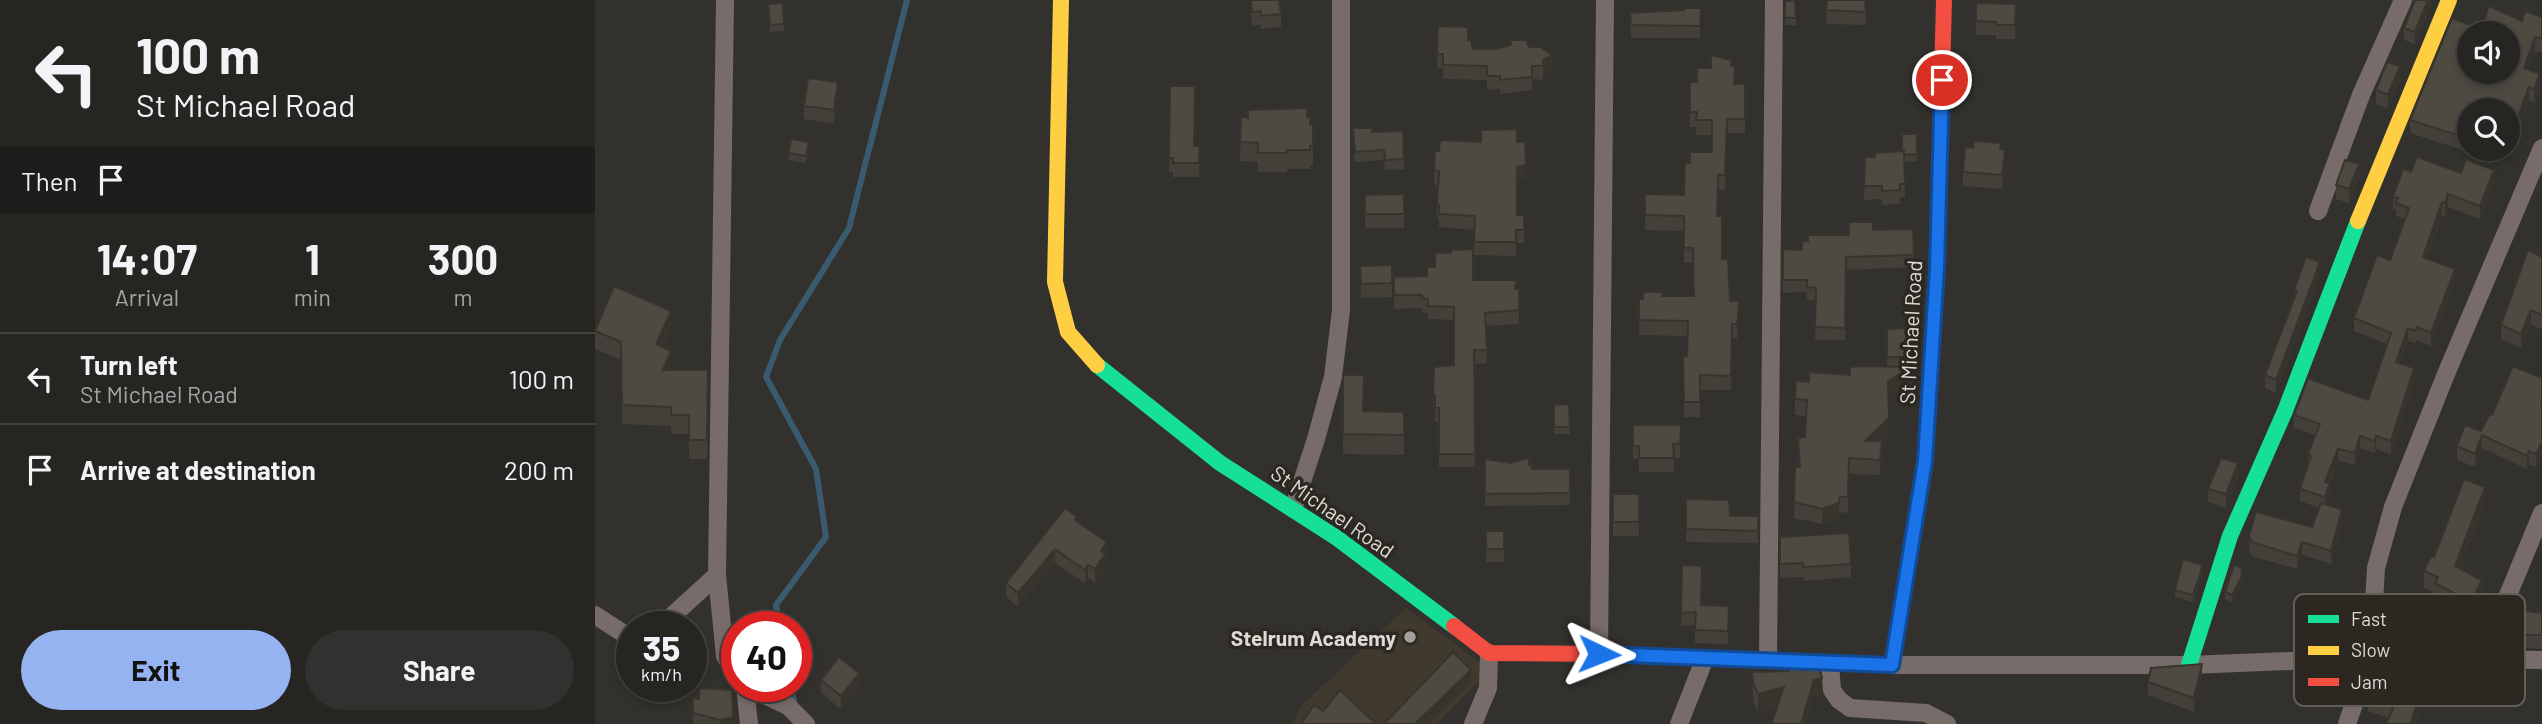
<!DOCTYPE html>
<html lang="en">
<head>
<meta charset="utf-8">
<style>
	body { margin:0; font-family:Barlow,sans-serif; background:#32312f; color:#f1f3f6; height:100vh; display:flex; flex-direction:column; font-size:26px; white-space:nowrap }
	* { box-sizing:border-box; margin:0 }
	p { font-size:23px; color:#a4a5a5 }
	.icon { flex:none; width:38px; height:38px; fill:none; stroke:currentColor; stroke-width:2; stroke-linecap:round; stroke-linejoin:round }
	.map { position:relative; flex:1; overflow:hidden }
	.drawer { display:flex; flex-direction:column; background:#262522; width:595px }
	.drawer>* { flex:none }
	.banner { background:#262522; color:#f1f3f6; overflow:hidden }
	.buttons { position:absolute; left:1862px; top:21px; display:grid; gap:14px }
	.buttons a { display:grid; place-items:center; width:63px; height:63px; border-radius:50%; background:#262522; box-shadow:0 4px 10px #0003,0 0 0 2px #424240; font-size:35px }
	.speed { position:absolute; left:21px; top:611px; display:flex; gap:14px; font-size:35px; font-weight:700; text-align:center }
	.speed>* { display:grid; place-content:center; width:91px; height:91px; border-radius:50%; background:#262522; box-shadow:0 4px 10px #0003,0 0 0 2px #424240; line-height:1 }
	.speed small { font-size:18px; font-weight:400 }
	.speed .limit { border:10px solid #d22; background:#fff; color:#111 }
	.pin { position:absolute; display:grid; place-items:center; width:60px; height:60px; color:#fff; margin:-30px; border:4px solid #fff; border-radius:50%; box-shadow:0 2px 7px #0007 }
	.me { position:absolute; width:77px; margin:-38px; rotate:92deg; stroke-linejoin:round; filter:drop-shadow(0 0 5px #0008) }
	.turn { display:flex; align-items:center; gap:24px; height:147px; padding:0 21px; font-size:32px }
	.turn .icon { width:91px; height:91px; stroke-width:2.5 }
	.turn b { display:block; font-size:49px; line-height:60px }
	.then { display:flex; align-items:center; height:66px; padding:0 21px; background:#0003; gap:14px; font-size:26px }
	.eta { display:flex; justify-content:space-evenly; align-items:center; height:119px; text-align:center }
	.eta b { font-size:42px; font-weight:700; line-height:49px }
	.cta { display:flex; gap:14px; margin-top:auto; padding:14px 21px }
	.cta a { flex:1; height:80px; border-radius:42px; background:#95b2f1; color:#111; font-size:28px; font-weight:700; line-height:80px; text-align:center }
	.cta a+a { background:#32312f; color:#f1f3f6 }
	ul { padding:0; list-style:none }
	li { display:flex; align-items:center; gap:21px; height:91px; padding:0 21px; border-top:2px solid #424240 }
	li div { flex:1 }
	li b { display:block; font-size:26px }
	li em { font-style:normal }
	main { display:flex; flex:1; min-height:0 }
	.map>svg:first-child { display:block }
	.built { fill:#40392d }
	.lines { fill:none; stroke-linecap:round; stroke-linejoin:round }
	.stream { stroke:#3a5b6f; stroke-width:6 }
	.street { stroke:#786c6a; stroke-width:18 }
	.fast { stroke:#16e098; stroke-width:16 }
	.slow { stroke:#ffcf43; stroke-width:16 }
	.jam { stroke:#f24e42; stroke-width:16 }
	.wall { fill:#434039 }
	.shaded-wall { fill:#37342e }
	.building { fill:#4e4a42; stroke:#37342e; stroke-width:2; fill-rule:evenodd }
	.route-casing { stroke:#114b97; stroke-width:18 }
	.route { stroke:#1a73e8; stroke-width:12 }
	.poi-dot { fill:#a2a09b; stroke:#2c2821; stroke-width:2.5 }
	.labels { text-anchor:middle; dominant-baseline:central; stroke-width:7; stroke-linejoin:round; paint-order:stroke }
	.street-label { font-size:21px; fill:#dedbd6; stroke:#2c2821 }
	.poi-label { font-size:21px; font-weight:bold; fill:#dedbd6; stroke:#2c2821; text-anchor:end }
	.key { fill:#2c2821; stroke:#615e57; stroke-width:2 }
	.key-label { font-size:19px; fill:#dedbd6 }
</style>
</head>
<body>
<main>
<section class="drawer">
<div class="banner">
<div class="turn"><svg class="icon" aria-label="left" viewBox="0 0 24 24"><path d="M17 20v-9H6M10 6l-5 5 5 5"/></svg><div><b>100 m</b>St Michael Road</div></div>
<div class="then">Then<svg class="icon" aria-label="arrive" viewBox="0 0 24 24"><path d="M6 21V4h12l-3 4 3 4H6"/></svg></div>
</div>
<div class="eta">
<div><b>14:07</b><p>Arrival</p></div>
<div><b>1</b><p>min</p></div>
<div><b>300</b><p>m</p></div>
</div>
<ul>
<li><svg class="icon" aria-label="left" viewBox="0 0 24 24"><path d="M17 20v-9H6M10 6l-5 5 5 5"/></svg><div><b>Turn left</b><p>St Michael Road</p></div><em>100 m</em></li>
<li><svg class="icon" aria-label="arrive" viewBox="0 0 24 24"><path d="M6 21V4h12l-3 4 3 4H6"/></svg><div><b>Arrive at destination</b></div><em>200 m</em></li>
</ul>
<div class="cta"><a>Exit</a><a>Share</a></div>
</section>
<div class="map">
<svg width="1947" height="724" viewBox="0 0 1947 724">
	<rect width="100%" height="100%" fill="#33312e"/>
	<path class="built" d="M811,608L890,666L888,677L842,724H697L707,705Z"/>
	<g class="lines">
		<path class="stream" d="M185,626L181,605L231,537L221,469L171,377L185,340L254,228L312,0
			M196,686L199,701"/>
		<path class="street" d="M130,0L122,575L130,656L142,677
			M1723,211L1766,95L1808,0
			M698,509L721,439L738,377L746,310V0
			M0,615L37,639
			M66,626L122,575
			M1004,654L1010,0
			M1887,658L1947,513
			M1173,660L1179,0
			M1235,663L1237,690L1244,700L1255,708L1331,713L1352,724
			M1297,665H1594L1770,658L1947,660
			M154,724L150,686L193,706L211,724
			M878,724L893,688L894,653
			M1084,724L1110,658
			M1752,724L1760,701L1770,658L1778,618L1781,568L1798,507L1851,374L1947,148"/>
		<path class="fast" d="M502,365L625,463L742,538L859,626
			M1594,665L1635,536L1690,411L1763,221"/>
		<path class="slow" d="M466,0L460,282L473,332L502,365
			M1763,221L1854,0
			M1276,664L1297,665L1330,461L1336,363"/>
		<path class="jam" d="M1336,363L1342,268L1349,0
			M859,626L894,653L1004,654L1276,664"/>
	</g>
	<path class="wall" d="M655,0H684L686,14V27L666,29V25L657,26Z
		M1200,0L1201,25H1190V1Z
		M1232,0H1270L1271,25L1231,24Z
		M1836,0V4L1820,44L1809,40V28Z
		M1381,3L1421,4L1420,39H1401V35H1381Z
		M173,4L189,24V31L175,32Z
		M1106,8L1105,38H1036L1035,13L1089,10Z
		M1947,17V52L1940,51L1933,69L1945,87L1939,103L1934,100L1921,135L1913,132V110H1874V149H1878L1877,153L1815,133V120L1886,29Z
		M843,26L873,40L878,49H901L915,45V40L934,47L957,69L948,74V80L937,79V90L905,94V89L892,90V80L848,79V68L842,67Z
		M1136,66L1140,84H1150V133H1132L1130,190H1123L1122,216L1127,259L1135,301L1144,316L1142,339L1137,338L1136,390H1105V417H1089L1088,356H1092V336L1044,335V299L1067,296H1099L1098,263H1089V231L1050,230V194L1089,195L1095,163L1117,152V135H1101V127H1095V82H1102L1116,68Z
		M1805,80L1793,108L1781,104V90Z
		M575,86L600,146H605L604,177H578V172H574Z
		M243,96L239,124L209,119V106Z
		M646,117H712L715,125H718V165L715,166V169H692V172H663V162L645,161Z
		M758,128L777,132L808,131L809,169L790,170L789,160L760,162Z
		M1322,134V161L1310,162V197H1305V204L1287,205V199L1269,200L1270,157H1280L1307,151Z
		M886,142H922L931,178L922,181V215L929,229V243H921V256L879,255V230L844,227V218H842L843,185H839V171L844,151Z
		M214,148L211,163L194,160V153Z
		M1410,163L1407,189L1368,186V172Z
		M1816,172L1866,173L1899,182L1885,219L1853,207L1850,216L1847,215L1832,259L1860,282L1836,346L1822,340L1820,343L1813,341L1805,363L1819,381L1796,454L1781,449L1780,453L1765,448L1760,465L1743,461L1735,483V496L1732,505L1747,522L1736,564L1707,555L1702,569L1657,556L1654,549V536L1717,527L1724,508L1705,501V489L1713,465V454L1721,435L1699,428V415L1715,379L1773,400L1792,344L1759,331V318L1795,260L1810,219L1801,216V210L1798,209V197Z
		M1764,178L1754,203L1741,199V185Z
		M809,194V228H770V195Z
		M1318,229L1319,267L1251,270L1250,340H1220L1221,300H1212V292L1188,293V249L1207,250L1213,241L1254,235L1278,230Z
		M1947,257V329L1936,325L1926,348L1906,339V325Z
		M797,265V297L766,298L765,266Z
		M1725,275L1681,393L1670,388V375L1699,297V290Z
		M799,277L878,280L924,289V324L891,326L892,363L879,364L880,467H844V421L840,422V409H838L839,367L859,365V320L833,319V313L827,312V308L799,309Z
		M76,329L68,347L76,370H113L112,459H94V434H76V426L27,424L26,360L0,349V330Z
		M1292,329L1319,331V369H1318V382L1293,396L1294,433L1286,441L1287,457L1285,475L1254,474L1253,513L1245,512L1244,519L1227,524L1199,518L1200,467H1204L1203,438L1210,437L1211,416L1200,415V399L1214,382L1255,375L1292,367Z
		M748,375L769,411L809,412V455L748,454Z
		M1947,378V456L1941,467L1934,464L1932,469L1887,448L1880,467L1862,460V446L1886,431L1897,415Z
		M974,404L975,434H959V405Z
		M1038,425H1086L1085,458H1079V472H1044V459H1038Z
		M890,459L934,465L937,469H975V505L890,506Z
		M1643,477L1631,508L1613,502V489Z
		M1018,494H1044V536H1018Z
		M1091,499L1135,516H1163V543L1091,542Z
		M1890,504L1865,569L1887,597L1876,619L1840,600V593L1829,588V571L1839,557Z
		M482,521L512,555L510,557V568L500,583L493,578L490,583L460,563L423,607L411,596V583Z
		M891,531H909V562H891Z
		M1185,537L1256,564V577L1209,581L1208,577L1185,578Z
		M1087,565L1107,605L1134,619L1133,644L1100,643V625L1086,626Z
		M1608,572L1598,602L1580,597V590Z
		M1647,575L1646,584L1637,602L1630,599V592Z
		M1793,606L1817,615L1810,641L1786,635V621Z
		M1947,613V649L1932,648L1923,643V630Z
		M1157,672L1227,695L1163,712L1158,701Z
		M1607,677L1599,712L1553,695V682Z
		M226,680L264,687L246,709L226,693Z
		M98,698L138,724H98Z
		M1773,698L1826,706L1820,724H1791L1794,718L1773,711Z"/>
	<path class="shaded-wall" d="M1833,0H1836V4L1820,44V32Z
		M1940,37V51L1929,81V68Z
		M957,55V69L948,74V80V60Z
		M1805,66V80L1793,108V95Z
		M1945,74V87L1939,103V89Z
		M243,82V96L239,124V110Z
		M1934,87V100L1921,135V122Z
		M1410,150V163L1407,189V175Z
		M1764,164V178L1754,203V189Z
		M931,165V178L922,181V167Z
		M1899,170V182L1885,219V206Z
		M1853,194V207L1850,216V203Z
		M1847,202V215L1828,270V257Z
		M1725,262V275L1681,393V380Z
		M1860,269V282L1836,346V333Z
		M1144,301V316L1142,339V324Z
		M1936,310V325L1926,348V334Z
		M76,311V329L61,363V344Z
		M1813,328V341L1801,375V362Z
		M76,351V370L68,389V370Z
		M1318,367V382L1293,396V381Z
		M1819,368V381L1796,454V441Z
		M1294,418V433L1270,456V441Z
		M1887,435V448L1880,467V454Z
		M1765,436V448L1760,465V453Z
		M1781,436V449L1780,453V441Z
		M1287,441V457L1285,475V460Z
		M1947,442V456L1941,467V454Z
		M1743,449V461L1730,494V482Z
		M1934,451V464L1932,469V456Z
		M1643,463V477L1631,508V494Z
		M1735,483V496L1730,510V497Z
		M1890,487V504L1860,583V566Z
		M1244,503V519L1227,524V509Z
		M1747,509V522L1736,564V551Z
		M512,542L510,568L500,583V569L506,551Z
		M1707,542V555L1702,569V556Z
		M460,549V563L423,607V593Z
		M493,565V578L490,583V570Z
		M1608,565V572L1598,602V595Z
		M1647,568L1646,584L1637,602V595Z
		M1887,580V597L1876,619V602Z
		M1817,601V615L1810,641V627Z
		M1607,664V677L1599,712V698Z
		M876,670V683L833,724H820Z
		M264,673V687L246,709V696Z
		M1227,678V695L1219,697L1211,724H1206L1219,680Z
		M1189,687V705L1163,712V694Z
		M1826,693V706L1820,724H1815Z
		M138,717V724H125V720Z"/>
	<path class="building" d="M656,0H684L686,14L666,16V11L657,12Z
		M1200,0L1201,18H1190V1Z
		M1232,0H1270L1271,12L1231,10Z
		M1820,0H1833L1820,32L1809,28Z
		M188,3L189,24L175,25L173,4Z
		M1381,3L1421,4L1420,25H1401V22L1381,21Z
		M1894,6L1927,21L1930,11L1947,17V38L1940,37L1929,68L1945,74L1939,89L1934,87L1921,122L1913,119V110H1874V139L1815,120L1857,18L1886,29ZM1874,33H1913V72H1874Z
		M1089,8H1106L1105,26L1036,25L1035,13L1089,10Z
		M843,26L873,27V40H876L878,49H901L916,45L915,40H931L934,47H945L957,55L948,60V66H937V77L905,80V76H892V66L848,65V54H842Z
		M1116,55L1137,60L1136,66H1140L1139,84H1150V119H1132L1130,175H1123L1122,216H1127V259H1133L1135,301H1144L1143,316L1142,324H1137L1136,376L1105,375V402H1089L1088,356H1092L1093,321L1044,320V299H1048L1049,292H1067V296H1099L1098,248H1089V216L1050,215V194L1089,195L1090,163H1095V152H1117V120H1101L1102,112H1095V82H1102V68H1116Z
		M1792,62L1805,66L1793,95L1781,90Z
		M213,78L243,82L239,110L209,106Z
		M575,86H600L599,146H605L604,163H578V158H574Z
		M712,108V117H715V125H718V146H715V150H692V153H663V143L645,142L646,117L653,118V110Z
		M758,128H777V132L808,131L809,159L790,160L789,150L760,152Z
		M922,129V142H930L931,165L922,167V215H929V230H921V242H879L880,216L844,214V205H842L844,171H839L840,151H844L845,140L886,142V130Z
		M1307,134H1322V154L1309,155V151H1307Z
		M196,139L214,142L211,156L194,153Z
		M1379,141L1406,143L1405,149L1410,150L1407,175L1368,172L1370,147L1378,148Z
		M1309,151L1310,184H1305V190L1287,191V186H1269L1270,157H1280V153Z
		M1822,157L1866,173L1871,159L1899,170L1885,206L1853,194L1850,203L1847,202L1828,257L1860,269L1836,333L1822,327L1820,331L1813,328L1801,362L1819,368L1796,441L1781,436L1780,441L1765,436L1760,453L1743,449L1730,482L1735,483L1730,497L1705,489L1716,456L1713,454L1725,424L1699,415L1715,374V379L1773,400L1796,333L1759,318L1782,255L1795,260L1814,208L1801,203L1803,198L1798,197L1808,169L1816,172Z
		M1750,160L1764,164L1754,189L1741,185Z
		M809,194V214H770V195Z
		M1254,222H1278V230L1318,229L1319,255L1251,257L1250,328L1220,327L1221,288L1212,287V280H1188V249L1207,250V241H1213V235H1254Z
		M878,249V280H921L920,289H924V310L890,313L892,350H879L880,454H844V408H840V395H838L839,367L859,365V307L833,306V299H827V295H799V277L832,276V267H840V253H856V250Z
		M1933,250L1947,257V315L1936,310L1926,334L1906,325Z
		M1711,257L1725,262L1681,380L1670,375L1702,291L1699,290Z
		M797,265V283L766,284L765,266Z
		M19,286L76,311L61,344L76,351L68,370H113L112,440H94V415H76V407L27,405L26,342L0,331Z
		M1312,328V331H1319V357H1292V329Z
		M1264,366L1318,367L1293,381L1294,418L1270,441H1287L1285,460L1254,458L1253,497H1245L1244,503L1227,509L1199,502L1200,467H1205L1203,438L1210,437L1212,400L1200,399L1201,381L1214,382V372L1255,375V367Z
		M1918,366L1947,378V403L1946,406L1947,407V442L1941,454L1934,451L1932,456L1887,435L1880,454L1862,446L1870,425L1886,431L1895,414L1897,415Z
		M748,375H769L768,411L809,412V435L748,434Z
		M974,404L975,427H959V405Z
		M1038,425H1086L1085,444H1078L1079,458H1044V446H1038Z
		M934,458V465H937V469H975V493L890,494V459L916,463Z
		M1626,458L1643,463L1631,494L1613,489Z
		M1869,479L1890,487L1860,566L1887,580L1876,602L1840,583L1843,577L1829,571L1836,556L1839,557Z
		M1018,494H1044V522H1018Z
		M1091,499L1134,500L1135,516H1163V531L1091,529Z
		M1726,503L1747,509L1736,551L1707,542L1702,556L1657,542L1654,536L1661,512L1717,527Z
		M470,508L482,517L480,520L512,542L506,551L510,554L500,569L493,565L490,570L460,549L423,593L411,583Z
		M891,531H909V549H891Z
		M1254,533L1256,564L1209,567L1208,563L1185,564V537Z
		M1588,559L1608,565L1598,595L1580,590Z
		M1087,565L1107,566L1106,605L1134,606L1133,631L1100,630L1101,612L1086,613Z
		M1639,565L1647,568L1646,578L1637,595L1630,592Z
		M1926,610L1947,613V635H1932L1923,630Z
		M858,652L876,670L820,724H789Z
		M244,657L264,673L246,696L226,680Z
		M1607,664L1599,698L1553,682L1556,668Z
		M1195,667L1207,670H1225L1227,678L1219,680L1206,724H1176L1189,687L1163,694L1158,683L1157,672L1194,671Z
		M1782,677L1826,693L1815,724H1791L1799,706L1773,698L1776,682L1781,683Z
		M104,688L137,690L138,717L125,720L98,713V698L104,699Z
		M745,690L781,724H706L719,705L728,711Z"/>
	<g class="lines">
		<defs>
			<path id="route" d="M1004,654L1297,665L1330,461L1342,268L1347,80"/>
		</defs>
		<use href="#route" class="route-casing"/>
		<use href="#route" class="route"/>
	</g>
	<circle class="poi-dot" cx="815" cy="637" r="7"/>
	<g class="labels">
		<g class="street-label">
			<text transform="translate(1315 332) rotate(-87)">St Michael Road</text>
			<text transform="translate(738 511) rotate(35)">St Michael Road</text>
		</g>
		<g class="poi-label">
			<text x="801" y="637">Stelrum Academy</text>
		</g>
	</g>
	<rect x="1699" y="594" width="231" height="112" rx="10" class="key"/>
	<rect x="1713" y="615" width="31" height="8" fill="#16e098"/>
	<rect x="1713" y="646" width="31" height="9" fill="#ffcf43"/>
	<rect x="1713" y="678" width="31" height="8" fill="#f24e42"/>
	<g class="key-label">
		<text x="1756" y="626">Fast</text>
		<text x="1756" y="657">Slow</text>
		<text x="1756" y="689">Jam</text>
	</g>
</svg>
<div class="buttons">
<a><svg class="icon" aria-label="sound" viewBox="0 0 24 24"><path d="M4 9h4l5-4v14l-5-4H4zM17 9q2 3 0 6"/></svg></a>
<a><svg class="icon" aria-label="search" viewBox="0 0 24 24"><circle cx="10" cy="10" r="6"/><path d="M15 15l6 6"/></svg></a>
</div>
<div class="speed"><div>35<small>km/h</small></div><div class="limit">40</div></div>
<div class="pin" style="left:1347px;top:80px;background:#d93025"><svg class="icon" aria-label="arrive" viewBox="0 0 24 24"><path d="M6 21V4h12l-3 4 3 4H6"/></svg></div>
<svg class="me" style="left:1004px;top:654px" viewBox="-20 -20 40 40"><path d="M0-17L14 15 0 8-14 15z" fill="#1a73e8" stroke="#fff" stroke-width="4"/></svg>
</div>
</main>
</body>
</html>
